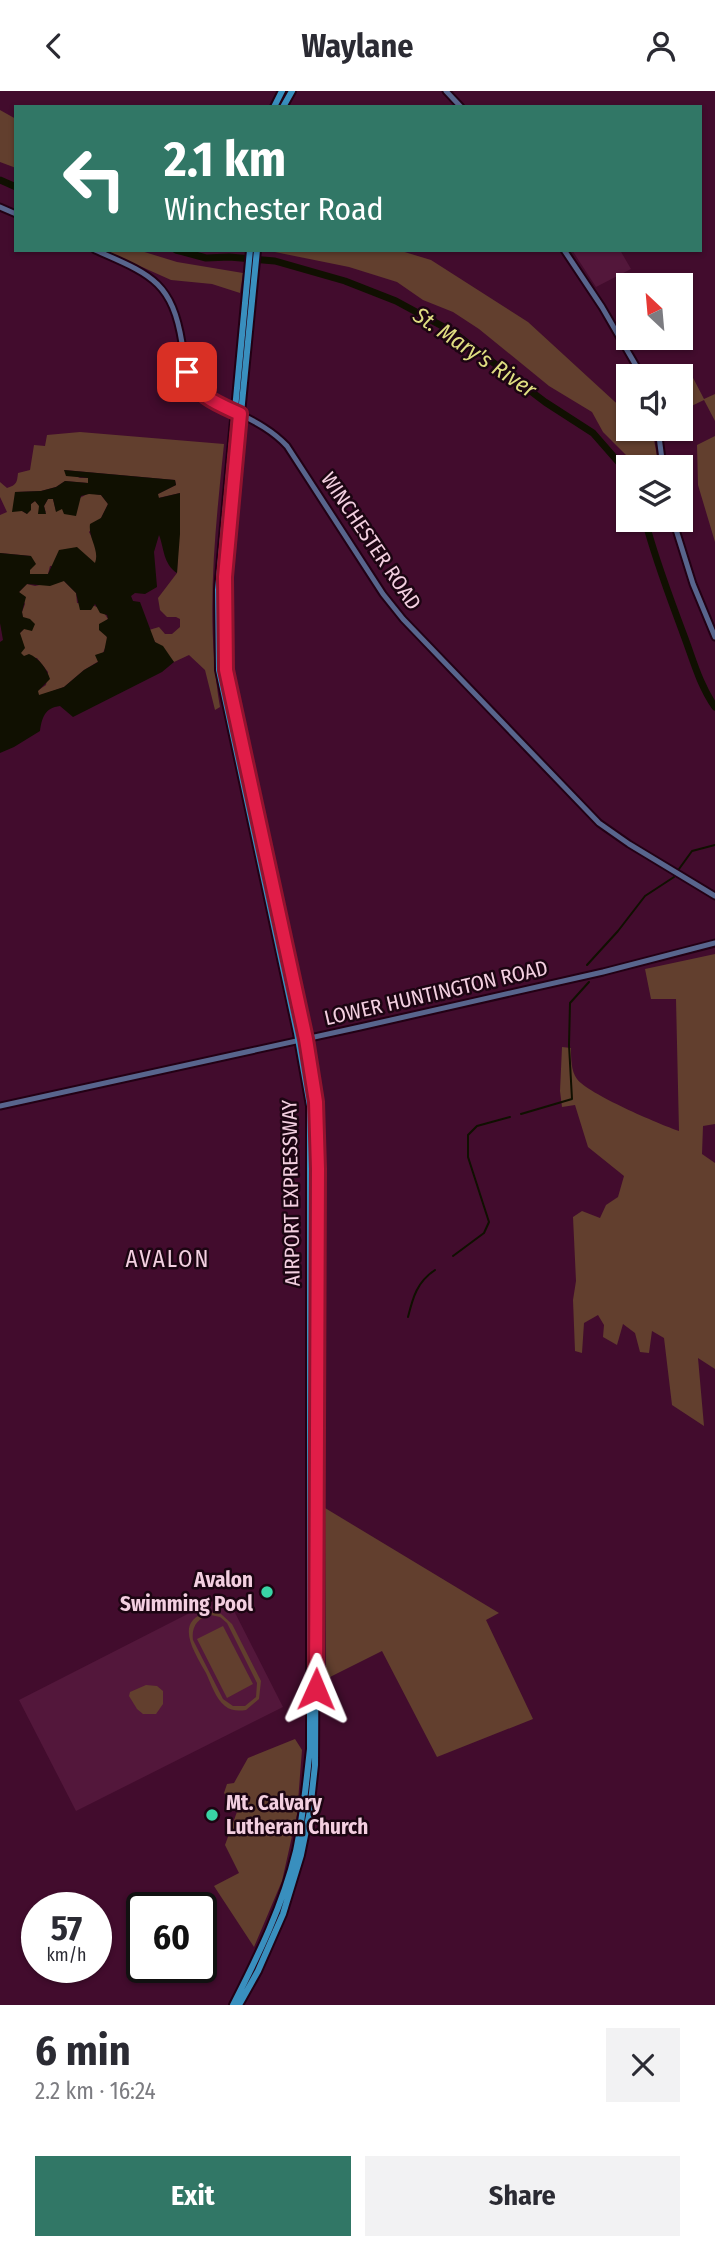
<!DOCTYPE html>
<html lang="en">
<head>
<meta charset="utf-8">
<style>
	body { margin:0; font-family:"Fira Sans Condensed",sans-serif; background:#f2f2f3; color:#2b2b33; height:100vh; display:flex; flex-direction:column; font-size:26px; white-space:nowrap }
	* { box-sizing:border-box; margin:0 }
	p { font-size:23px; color:#7c7c81 }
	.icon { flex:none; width:38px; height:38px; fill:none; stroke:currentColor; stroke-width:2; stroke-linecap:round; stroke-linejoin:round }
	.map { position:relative; height:1914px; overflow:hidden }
	.details { display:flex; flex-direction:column; background:#fff; flex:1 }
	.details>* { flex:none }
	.top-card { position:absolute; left:14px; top:14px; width:688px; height:147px; border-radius:0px; box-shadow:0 2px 5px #0004; background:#317766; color:#fff; overflow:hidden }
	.needle { width:46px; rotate:334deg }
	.controls { position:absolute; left:616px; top:182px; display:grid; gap:14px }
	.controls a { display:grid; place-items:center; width:77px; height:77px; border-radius:0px; background:#fff; box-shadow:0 2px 5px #0004; font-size:35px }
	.speed { position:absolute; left:21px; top:1801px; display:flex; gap:14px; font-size:35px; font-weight:700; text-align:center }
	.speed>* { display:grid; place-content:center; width:91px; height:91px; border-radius:50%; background:#fff; box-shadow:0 2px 5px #0004; line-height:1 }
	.speed small { font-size:18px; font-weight:400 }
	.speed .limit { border:4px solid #111; border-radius:10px; background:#fff; color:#111 }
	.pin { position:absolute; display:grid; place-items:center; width:60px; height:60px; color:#fff; margin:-30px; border-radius:14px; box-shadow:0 4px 10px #0006 }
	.me { position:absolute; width:77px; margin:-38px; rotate:1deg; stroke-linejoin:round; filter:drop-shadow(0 0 5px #0008) }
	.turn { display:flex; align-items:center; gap:24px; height:147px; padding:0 35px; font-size:32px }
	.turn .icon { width:91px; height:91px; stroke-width:2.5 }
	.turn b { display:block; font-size:49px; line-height:60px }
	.round { display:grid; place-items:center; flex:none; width:74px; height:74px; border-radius:0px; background:#f2f2f3 }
	.overview { display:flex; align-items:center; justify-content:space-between; height:119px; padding:0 35px }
	h1 { font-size:42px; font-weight:700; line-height:52px }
	.button { display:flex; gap:14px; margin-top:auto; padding:14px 35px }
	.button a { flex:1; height:80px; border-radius:0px; background:#317766; color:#fff; font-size:28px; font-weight:700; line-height:80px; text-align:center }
	.button a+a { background:#f2f2f3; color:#2b2b33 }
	header { display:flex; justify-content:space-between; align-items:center; height:91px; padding:0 35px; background:#fff; font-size:32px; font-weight:700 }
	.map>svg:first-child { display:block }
	.built { fill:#53173b }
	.green { fill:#623f2e; fill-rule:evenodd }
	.water { fill:#101001; fill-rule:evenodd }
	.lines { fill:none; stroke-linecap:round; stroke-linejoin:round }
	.stream { stroke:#101001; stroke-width:2 }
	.river { stroke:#101001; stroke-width:7 }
	.secondary-casing { stroke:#220014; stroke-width:9 }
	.primary-casing { stroke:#220014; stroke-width:10 }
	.secondary { stroke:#58658d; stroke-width:5 }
	.primary { stroke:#398fbe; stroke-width:6 }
	.route-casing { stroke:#92132f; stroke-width:18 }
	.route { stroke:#e11d48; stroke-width:12 }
	.poi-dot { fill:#39d4a5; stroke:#1c0512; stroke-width:2.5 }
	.labels { text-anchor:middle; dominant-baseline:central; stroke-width:5; stroke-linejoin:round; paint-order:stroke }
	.street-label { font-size:21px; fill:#f3cfe0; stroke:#1c0512 }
	.poi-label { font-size:21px; font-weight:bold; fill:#f3cfe0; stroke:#1c0512; text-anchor:end }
	.water-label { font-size:23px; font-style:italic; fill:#dfdd81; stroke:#1c0512 }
	.neighbourhood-label { font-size:23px; letter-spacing:2px; fill:#f3cfe0; stroke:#1c0512 }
</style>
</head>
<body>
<header><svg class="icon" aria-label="back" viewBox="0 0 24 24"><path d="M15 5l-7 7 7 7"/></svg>Waylane<svg class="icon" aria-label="person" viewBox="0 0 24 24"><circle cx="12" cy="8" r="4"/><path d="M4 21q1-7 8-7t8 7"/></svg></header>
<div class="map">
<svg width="715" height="1914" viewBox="0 0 715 1914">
	<rect width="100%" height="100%" fill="#420c2d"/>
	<path class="built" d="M572,159H620L631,178L596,196Z
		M219,1507L229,1510L283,1616L76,1720L19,1609Z"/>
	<path class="green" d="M0,19L16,28V77L0,71Z
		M104,159H138L177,171L243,182L240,202L212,193L171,189Z
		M265,159H398L431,169L528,231L626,321L628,320V338H652L659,376H638L603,341L592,321L549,295L479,238L453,221L423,209L397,191L349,176Z
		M690,281L704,308L715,303V330L704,309L681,320V286Z
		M80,341L224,353C215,441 205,527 220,616L215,619L205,579L189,564L174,571L155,551L149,539L159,536L165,543H172L180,536V528L176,526H167L160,519L158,507L177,482L180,402L158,407V403L176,394L175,389L64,379L80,387H89L88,392L65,390L56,396L41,400L15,401L22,420L27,423L31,413L35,410L46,422L44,415L48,408H53L56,420L89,402L101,404L108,413L101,427L89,441C94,450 99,462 96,473L50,475L48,483H29L31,465L0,462V424L7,421L0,406V391L7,397C17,394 17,391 18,382L30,379L34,354L45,355L47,344Z
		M715,345V451L698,394L697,354Z
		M63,489L76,502L77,512C92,513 100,514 108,528L103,532L108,551L99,570L84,579L64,596L39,605L37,600L46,594L48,581L37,567L24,566L20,562V542L24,538L22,521L25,513L19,501L27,493L35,495Z
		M715,863V1033L703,1035L702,1063L715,1072V1278L698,1267L704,1335L672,1314L664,1247L652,1240L649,1262L640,1261L635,1242L623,1233L617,1254L603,1246L604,1234L598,1224L584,1232L582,1262L575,1260L573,1209L576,1190L573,1126L582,1120L600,1127L606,1114L618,1106L624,1085L588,1056L575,1014L562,1016L560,1000L562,956L571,957C571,967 571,980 577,988C588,1003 659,1033 679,1040L676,908H651L645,878Z
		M325,1417L499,1522L486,1529L533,1628L437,1666L382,1560L326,1588Z
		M209,1521L221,1523L232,1533L261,1590L259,1608L246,1619C238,1620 231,1620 225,1615C216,1608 211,1593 206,1582C195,1562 172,1529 209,1521ZM211,1524L220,1526L227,1532L257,1592L256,1606L245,1615H233L223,1608L193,1549C191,1536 198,1526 211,1524Z
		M223,1535L253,1593L227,1607L197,1548Z
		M146,1594L157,1595L163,1600V1613L156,1623H143L137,1618L129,1605L130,1601Z
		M295,1648L302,1659L297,1723L282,1790L254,1856L214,1795L239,1782L225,1754L238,1718L224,1702L227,1693L234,1692L248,1667Z"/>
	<path class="water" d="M64,379L175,389L176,394L158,403L159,407L180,402V443L177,482C163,473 164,456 159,444L154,461L157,496L145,503L135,502L131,505L133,510L140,511L155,551L163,555L174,571L162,581L73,626L60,615C45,617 42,626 40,640L14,656L0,662V551L3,549L0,532V462L31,465L36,473L30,479V483H48L59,459L77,456L95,472C100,459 88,447 90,433L101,427L108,413L101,404L89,403L81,405L76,425L64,423L62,418L56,421L53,408H48L44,415L46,423H38L39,415L35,410L31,413V419L27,423L22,420L12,421L15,401L41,400L56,396L65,390L88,392V387L66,385ZM64,490L76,502L80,519H91L95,513L100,522L107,524L108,528L99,533V539L107,546L104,561L95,564L98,571L84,579L64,596L39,604L38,600L50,588C47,578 39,567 29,563L24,565L21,562L25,557L20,542L24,538L32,540L35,533L30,528L23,526L22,521L26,506L19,501L27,493L50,495Z"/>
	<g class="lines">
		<path class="stream" d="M679,778L692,760L715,754
			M587,874L618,840L645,805L674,786
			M521,1023L572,1008L569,954L570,912L589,891
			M453,1165L484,1142L489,1131L468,1066V1044L477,1035L510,1026
			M408,1226C413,1206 417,1191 435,1179"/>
		<path class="river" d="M0,89L16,96
			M176,159L206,167L229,166L275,170L345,190L396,210L453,241L545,311L593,342L628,382
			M645,429C655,468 669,504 683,542C693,568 699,593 715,616"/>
		<defs>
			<path id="secondary" d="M446,0L461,16
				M0,116L16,123
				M95,159C149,183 172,189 182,252C184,268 186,284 196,298C206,311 223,315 238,322C256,331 273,340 287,355L383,503L403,528L599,732L629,753L715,805
				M564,159L602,216L642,285
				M658,338L663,376
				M673,429L693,493L715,546
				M0,1015L360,936L603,881L715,852"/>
			<path id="primary" d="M274,16L282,0
				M283,16L292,0
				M233,1914C258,1865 283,1814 296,1760C303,1727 306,1692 310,1658V1015L297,942L219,579L218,499L250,159
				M239,1914L258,1880L283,1823L301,1764L310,1720L315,1674L318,1078L316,1011L306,948L226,579L225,486L257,159"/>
		</defs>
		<use href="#secondary" class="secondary-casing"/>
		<use href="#primary" class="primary-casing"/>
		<use href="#secondary" class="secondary"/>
		<use href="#primary" class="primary"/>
	</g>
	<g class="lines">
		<defs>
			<path id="route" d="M187,281C198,306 216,312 240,323L225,486L226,579L306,948L316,1011L318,1078L316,1598"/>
		</defs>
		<use href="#route" class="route-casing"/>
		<use href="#route" class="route"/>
	</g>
	<g class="poi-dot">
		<circle cx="267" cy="1501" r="7"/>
		<circle cx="212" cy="1724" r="7"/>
	</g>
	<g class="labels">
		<g class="street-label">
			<text transform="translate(371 450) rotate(56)">WINCHESTER ROAD</text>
			<text transform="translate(436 902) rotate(-13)">LOWER HUNTINGTON ROAD</text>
			<text transform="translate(291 1102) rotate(-91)">AIRPORT EXPRESSWAY</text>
		</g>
		<g class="poi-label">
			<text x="253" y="1489">Avalon<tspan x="253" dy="24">Swimming Pool</tspan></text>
			<text x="226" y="1712" text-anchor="start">Mt. Calvary<tspan x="226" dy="24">Lutheran Church</tspan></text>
		</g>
		<g class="water-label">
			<text transform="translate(475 261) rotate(34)">St. Mary's River</text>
		</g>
		<g class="neighbourhood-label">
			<text x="168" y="1168">AVALON</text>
		</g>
	</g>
</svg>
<div class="controls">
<a><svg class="needle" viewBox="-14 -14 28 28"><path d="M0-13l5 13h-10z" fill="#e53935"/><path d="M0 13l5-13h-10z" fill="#7c7c81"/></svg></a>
<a><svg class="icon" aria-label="sound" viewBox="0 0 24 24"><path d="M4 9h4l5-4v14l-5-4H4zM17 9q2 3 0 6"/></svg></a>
<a><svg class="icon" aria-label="layers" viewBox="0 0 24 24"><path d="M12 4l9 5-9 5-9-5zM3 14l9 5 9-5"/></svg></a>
</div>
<div class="speed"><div>57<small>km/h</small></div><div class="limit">60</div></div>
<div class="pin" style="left:187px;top:281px;background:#d93025"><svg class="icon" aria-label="arrive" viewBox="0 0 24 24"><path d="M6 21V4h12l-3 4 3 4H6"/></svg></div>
<svg class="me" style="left:316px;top:1598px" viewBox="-20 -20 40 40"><path d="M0-17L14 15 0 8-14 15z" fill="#e11d48" stroke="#fff" stroke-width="4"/></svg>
<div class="top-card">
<div class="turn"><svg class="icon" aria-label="left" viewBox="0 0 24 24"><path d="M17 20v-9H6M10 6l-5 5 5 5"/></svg><div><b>2.1 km</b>Winchester Road</div></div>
</div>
</div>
<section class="details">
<div class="overview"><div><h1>6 min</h1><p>2.2 km · 16:24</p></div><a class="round"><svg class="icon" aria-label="close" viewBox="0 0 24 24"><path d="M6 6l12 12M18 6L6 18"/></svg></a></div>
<div class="button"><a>Exit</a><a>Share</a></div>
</section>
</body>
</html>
